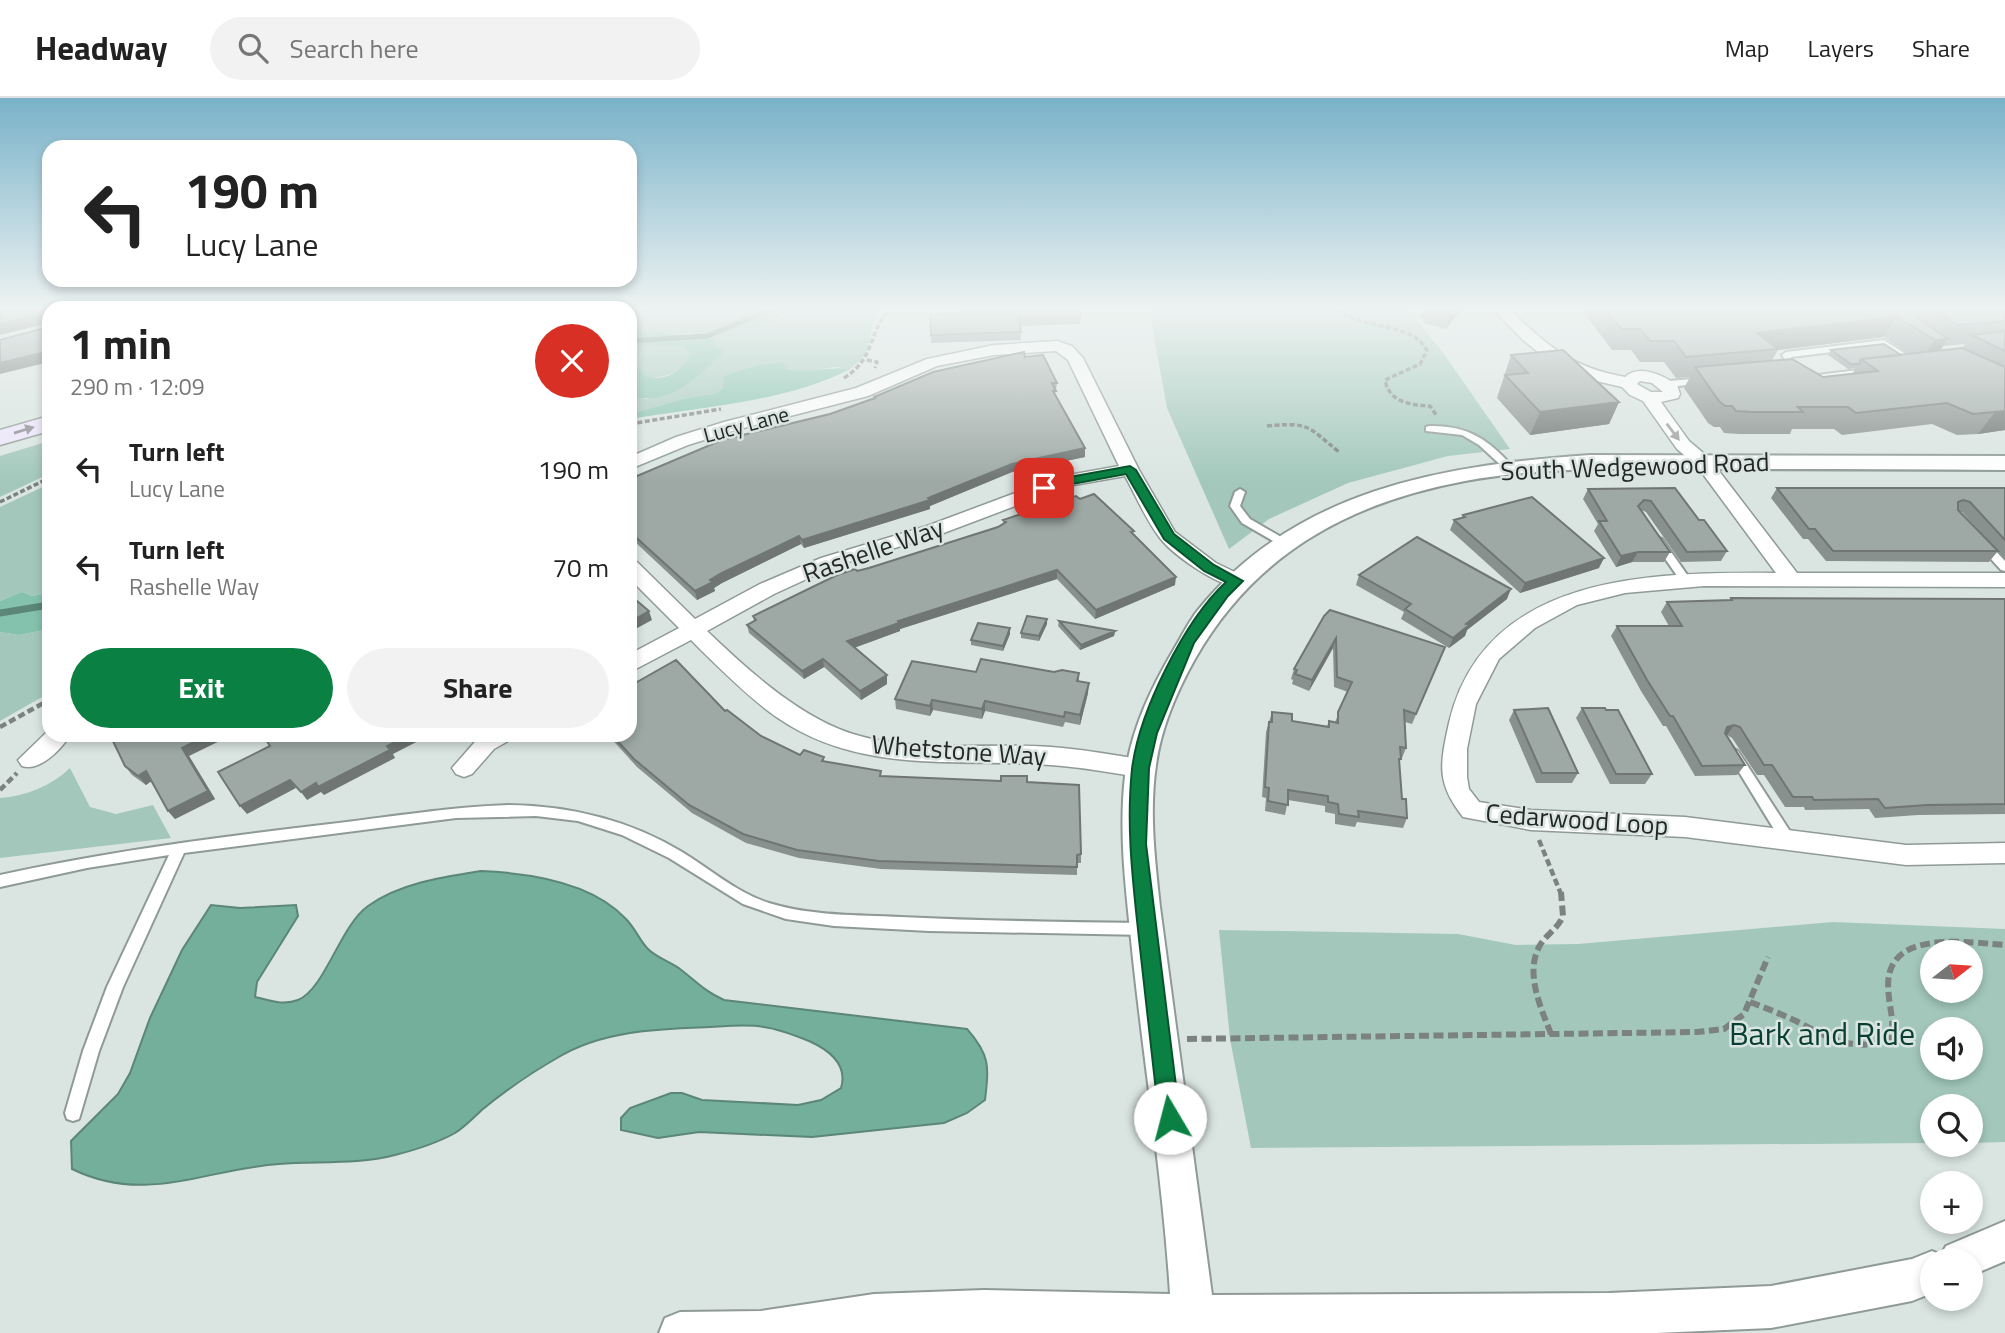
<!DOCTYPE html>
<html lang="en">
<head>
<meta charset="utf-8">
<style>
	body { margin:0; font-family:"Titillium Web",sans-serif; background:#f2f2f2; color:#222; height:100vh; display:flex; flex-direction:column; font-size:26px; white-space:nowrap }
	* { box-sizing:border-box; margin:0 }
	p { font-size:23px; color:#767676 }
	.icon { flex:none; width:38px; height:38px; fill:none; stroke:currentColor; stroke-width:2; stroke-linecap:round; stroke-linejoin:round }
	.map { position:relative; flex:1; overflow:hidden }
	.sheet { position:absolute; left:42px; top:203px; width:595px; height:441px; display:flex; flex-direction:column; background:#fff; border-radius:21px; box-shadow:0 4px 10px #0003 }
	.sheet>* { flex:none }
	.guide { position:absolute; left:42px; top:42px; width:595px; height:147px; border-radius:21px; box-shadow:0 4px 10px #0003; background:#fff; color:#222; overflow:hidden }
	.needle { width:46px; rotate:73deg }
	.controls { position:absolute; left:1920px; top:842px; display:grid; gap:14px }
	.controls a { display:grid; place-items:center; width:63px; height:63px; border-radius:50%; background:#fff; box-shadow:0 4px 10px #0003; font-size:35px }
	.pin { position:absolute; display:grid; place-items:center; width:60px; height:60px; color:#fff; margin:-30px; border-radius:14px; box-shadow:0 4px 10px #0006 }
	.me { position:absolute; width:77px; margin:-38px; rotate:352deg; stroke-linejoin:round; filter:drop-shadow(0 0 5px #0008) }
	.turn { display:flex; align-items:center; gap:24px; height:147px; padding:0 28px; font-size:32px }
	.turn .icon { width:91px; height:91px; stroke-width:2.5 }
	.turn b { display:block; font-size:49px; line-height:60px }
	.round { display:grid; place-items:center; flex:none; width:74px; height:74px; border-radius:37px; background:#f2f2f2 }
	.summary { display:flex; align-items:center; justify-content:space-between; height:119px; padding:0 28px }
	h1 { font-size:42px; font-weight:700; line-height:52px }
	.cta { display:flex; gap:14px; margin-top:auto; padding:14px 28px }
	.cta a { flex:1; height:80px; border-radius:42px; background:#0b8043; color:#fff; font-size:28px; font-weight:700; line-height:80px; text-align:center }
	.cta a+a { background:#f2f2f2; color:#222 }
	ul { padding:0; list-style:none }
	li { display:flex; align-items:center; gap:21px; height:98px; padding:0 28px }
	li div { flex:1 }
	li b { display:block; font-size:26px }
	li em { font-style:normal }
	header { display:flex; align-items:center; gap:42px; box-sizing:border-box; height:98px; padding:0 35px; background:#fff; border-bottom:2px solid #e0e0e0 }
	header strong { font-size:33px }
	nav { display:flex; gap:38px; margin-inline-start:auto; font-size:24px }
	.search { width:490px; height:63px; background:#f2f2f2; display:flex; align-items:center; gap:18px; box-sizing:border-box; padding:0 24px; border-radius:38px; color:#767676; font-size:26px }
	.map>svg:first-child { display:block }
	.green { fill:#a3c8bb; fill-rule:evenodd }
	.forest { fill:#85c2ad }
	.water { fill:#73af9b; stroke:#5b8678; stroke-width:2 }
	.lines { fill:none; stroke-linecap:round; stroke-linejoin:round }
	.stream-far1 { stroke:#5b8678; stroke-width:5 }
	.stream { stroke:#5b8678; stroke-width:7 }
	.service-casing { stroke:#8f9a96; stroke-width:4 }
	.minor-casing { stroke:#8f9a96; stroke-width:3 }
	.tertiary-casing { stroke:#8f9a96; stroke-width:4 }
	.secondary-casing { stroke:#8f9a96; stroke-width:3 }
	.path-far2 { stroke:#7b827f; stroke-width:3.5; stroke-dasharray:5 2.5; stroke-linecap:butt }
	.path-far1 { stroke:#7b827f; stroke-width:4.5; stroke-dasharray:7 3.5; stroke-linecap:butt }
	.path { stroke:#7b827f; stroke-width:6; stroke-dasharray:10 4.5; stroke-linecap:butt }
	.service { fill:#fff; fill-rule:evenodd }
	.minor { fill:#fff; fill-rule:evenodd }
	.tertiary { fill:#fff; fill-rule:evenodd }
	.secondary { fill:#efe6fc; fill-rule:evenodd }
	.wall { fill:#88918e; fill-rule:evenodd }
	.shaded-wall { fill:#6f7674 }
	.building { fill:#9ea9a5; stroke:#6f7674; stroke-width:2 }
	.oneway { fill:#898690 }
	.oneway2 { fill:#9c9e9d }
	.route { fill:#0b8043; stroke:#07532c; stroke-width:2 }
	.labels { text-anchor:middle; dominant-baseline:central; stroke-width:5; stroke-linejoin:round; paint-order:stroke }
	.far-street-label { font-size:21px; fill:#232725; stroke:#dae5e1 }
	.street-label { font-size:26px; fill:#232725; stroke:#dae5e1 }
	.near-park-label { font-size:32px; fill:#093f32; stroke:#dae5e1 }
</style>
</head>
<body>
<header>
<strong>Headway</strong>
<div class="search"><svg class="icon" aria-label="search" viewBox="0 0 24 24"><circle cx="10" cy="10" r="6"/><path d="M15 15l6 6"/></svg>Search here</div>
<nav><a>Map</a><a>Layers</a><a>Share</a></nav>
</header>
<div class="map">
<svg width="2005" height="1235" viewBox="0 0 2005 1235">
	<rect width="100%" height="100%" fill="#dae5e1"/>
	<path class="green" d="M630,211H736L735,213L776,223L796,211H883C869,224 873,238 866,254C863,261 856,266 850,271L835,269L799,274L758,267L717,295L683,301L630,316V298L647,301L713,264L719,252L692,235L674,237L655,232L630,233Z
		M1149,211H1408L1444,256L1510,351L1448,358L1348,385L1269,421L1229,451L1167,310Z
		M630,247L683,248L689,254C686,275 664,280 646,280L639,275L636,266L630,264Z
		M49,343V376L0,399V358Z
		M49,386V495L32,498L22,494L0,503V409Z
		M49,531V595L0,623V534L19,537Z
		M70,670L90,709L116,716L153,707L171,740L0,760V700C26,698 51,688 70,670Z
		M1833,824L2005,831V1044L1971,1045L1970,1008H1932V1045L1251,1050L1230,941L1219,832L1458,836L1516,847L1578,846ZM1932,854H1970V892H1932ZM1970,931V970H1932V931Z"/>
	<path class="forest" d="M736,211H796C777,221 766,227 745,227L739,222L740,218L734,213Z
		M655,232L674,237L702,236L714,242L715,249L724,253C698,279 670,309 630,298V264L636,266C645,292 686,278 689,254L683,248L630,247V233Z
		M782,265L788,272C809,275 829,268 850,271C788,304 699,309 630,321V316L683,301L717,295L723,290L724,278L758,267Z
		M22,494L32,498L49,495V531L19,537L0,534V503Z"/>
	<path class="water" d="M481,773C528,775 592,784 626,821C635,830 640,843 648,851C657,860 671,864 680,871C697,884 704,893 724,902L967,931C990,957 989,968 985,1002L967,1015L944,1025L812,1039L699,1034L658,1040L621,1032V1020L630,1010L671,995H682L702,1002L798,1007L821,1002L841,990C848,967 829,952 809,943C794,937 779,931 764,929C747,926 728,928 711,929C658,931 603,932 557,960C531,975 506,992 483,1011C474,1019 465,1029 455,1035C437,1045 415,1052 395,1057C358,1067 317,1063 279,1066C205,1071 146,1107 72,1071L71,1043L118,996L130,975L150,920L182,852L211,807L240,810L296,807L298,818L257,884L255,899C269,902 283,908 298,902C325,891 340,828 368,808C400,785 443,779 481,773Z"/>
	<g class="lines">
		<path class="stream-far1" d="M630,243L707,238L773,211"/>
		<path class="stream" d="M0,515L49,507"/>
		<defs>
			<path id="service" d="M1884,242L1916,263V267H1910L1882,248L1791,259L1800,275L1796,278L1793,277L1782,257L1786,254Z
				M1866,271L1870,274L1869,276L1818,283L1804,278L1808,275L1818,277Z
				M1703,280L1706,281V285L1669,289L1665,286L1669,283Z
				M1429,328C1467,327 1488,341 1513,369L1511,371H1505L1479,347L1462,337L1426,333V329Z
				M1240,391L1245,394L1240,408L1250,421L1288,443L1289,445L1288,447H1280L1242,425L1230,408L1235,394Z
				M1658,440L1662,441L1690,481L1691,483L1690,485H1682L1653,443Z
				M1984,444L1988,445L2005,463V473L2001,472L1980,449L1979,447Z
				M1734,651L1738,653L1793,738L1795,742L1793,746L1788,747L1783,746L1728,656L1730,653Z
				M509,707C571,708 629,722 682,754C710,771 737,795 769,805C811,818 857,817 901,819C983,823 1064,824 1146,825L1151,827L1153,831L1151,835L1146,837L929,833L834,828L786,821L743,806L669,760L622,737L578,723L536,718L456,720L184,755L123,889L99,953L79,1021L73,1023L67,1021L65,1015L83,953L107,889L169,757L87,770L0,789V777C109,753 219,739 330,726C390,719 449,709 509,707Z"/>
			<path id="minor" d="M1493,211H1509C1546,247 1572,270 1625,279C1640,266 1662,277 1677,287L1680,296L1678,300L1661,304L1689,343L1709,360L1797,475H2005V489L1704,488L1625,495L1577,507L1535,530L1499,561L1476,606L1467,651V679L1469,691L1479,704L1531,712L1685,719L1906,747L2005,745V765L1906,767L1685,739L1531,732L1463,719C1436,685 1440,666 1449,625C1484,475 1652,474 1776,475L1697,368L1677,351L1643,303L1630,297L1622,289L1584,280L1554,267L1523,242ZM1640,283L1652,285L1663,294H1651L1637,286Z
				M1057,243L1072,248L1083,260L1139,372L1175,434L1216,465L1243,478L1246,483L1243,488C1223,493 1173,457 1160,440C1146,422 1136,398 1125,378L1068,388L941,436L835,468L774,496L707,533C746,570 789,610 839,631C902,657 984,644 1051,649C1081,651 1111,657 1141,661L1149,664L1153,670L1149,676L1141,679C1111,675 1081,669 1051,667C957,660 861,677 778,620C751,602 714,565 691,542L630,574V556L679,530L630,481V463L637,464L695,521L760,486L821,460L927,428L1058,379L1119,368L1068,262L1056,253L994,257L937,268L868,298L736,332L688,347L630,371V359L676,339L724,324L856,290L927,261L994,247Z
				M49,632V637H70C61,652 39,674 22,668L18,662Z
				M481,637H512L508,643L494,651L472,676L464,679L456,676L452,670Z"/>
			<path id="tertiary" d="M1590,357L2005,358V372C1914,371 1823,371 1732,371C1643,371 1553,367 1465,383C1348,405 1255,456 1195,561C1177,593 1161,630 1156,667C1149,714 1155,762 1160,809L1212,1197L1609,1195L1771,1188L1912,1161L1932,1153L1941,1157L1946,1148L2005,1123V1163L1970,1178V1162H1932V1195L1912,1203L1771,1230L1656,1235H659L665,1220L680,1214L761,1213L874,1196L984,1192L1170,1196C1163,1084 1145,973 1133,861C1127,800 1118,739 1125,678C1131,632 1151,590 1174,551C1182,538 1189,523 1198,512C1296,391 1444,367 1590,357Z"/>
			<path id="secondary" d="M49,318V333L0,347V332Z"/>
		</defs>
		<use href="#service" class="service-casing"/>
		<use href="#minor" class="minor-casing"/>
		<use href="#tertiary" class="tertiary-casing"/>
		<use href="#secondary" class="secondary-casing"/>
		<path class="path-far2" d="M1337,211C1361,233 1412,222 1427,253L1420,266L1385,282C1389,304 1410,307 1430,308L1437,318
			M867,262L877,264L875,270
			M844,280C877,259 866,236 890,211
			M630,326L721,311
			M1267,328C1310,324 1307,328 1339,354
			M0,404L49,380"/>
		<path class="path-far1" d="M0,629L49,602
			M0,692L17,675
			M1539,742L1561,796"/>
		<path class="path" d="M1750,904C1766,910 1781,916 1796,923C1832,941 1850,954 1891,942C1896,920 1885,899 1889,877C1898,832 1972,845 2005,847
			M1551,936C1541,910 1525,876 1539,849C1545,837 1558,831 1563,818L1561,794
			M1187,941L1697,934L1724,931L1744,916L1768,859"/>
		<use href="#service" class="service"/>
		<use href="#minor" class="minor"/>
		<use href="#tertiary" class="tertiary"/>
		<use href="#secondary" class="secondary"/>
	</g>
	<path class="wall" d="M1423,211H1461L1446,231L1423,225L1424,221L1420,220Z
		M1581,211H1629L1631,214H1676L1674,211H2005V332L1978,336L1957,337L1932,326L1842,337L1834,331H1792L1790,336H1739L1724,335L1720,329H1714L1708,325L1684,290L1690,279L1676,280L1664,264H1640L1631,252H1612ZM1884,239L1909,256L1901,257L1831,252L1828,257L1848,271L1856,270L1852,276L1823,279L1772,262L1778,252ZM1965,246L1962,250L1940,253L1943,248Z
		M962,215L1081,218L1080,226L1020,228L1021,242L931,245L930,216Z
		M1511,257L1619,304L1609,326L1530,337L1497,300Z
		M1025,259L1057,285L1055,297L1085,350V359L1012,374L930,408V411L804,450L801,446L722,485L714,490L715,493L697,502L634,443L630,445V381L874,301V299Z
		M1675,390L1699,422L1727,453L1721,463L1681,464L1646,414L1641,412L1670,454L1664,464H1632L1616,469L1594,433L1598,426L1583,401L1588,391Z
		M1777,390H2005V461L1962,414H1960L1998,453L1989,464L1826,463L1808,441H1803L1771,400Z
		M1080,401L1134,433L1133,436L1175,487L1095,521L1057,481L900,531V533L854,550L887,586L861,602L824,569L804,581L749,535L747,527L754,523L753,518L857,473L998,429L1003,426V422Z
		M1463,417L1599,470L1520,495L1450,432L1454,422L1462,420Z
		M1359,477L1507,501L1467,532L1465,538L1449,550L1401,521L1404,514L1356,487Z
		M1731,500L2005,501V716L1918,717L1875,720L1869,711L1805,712L1804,709H1785L1764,677H1757L1732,640L1727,637H1726L1745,667L1737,677L1695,678L1666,628H1663L1641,593L1611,538L1617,528H1669L1661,514L1667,504L1729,502Z
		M1324,518L1445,549L1412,626L1405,624L1406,650L1402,660H1401L1399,666L1402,701L1407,720L1403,730L1357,724L1355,729L1335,726V716L1325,714V708L1288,702L1285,717L1265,713L1266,700L1262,699L1266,634L1272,614L1292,623L1327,628L1329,623L1335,624L1348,594L1334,589L1333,550L1309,593L1292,586L1293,582L1291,581L1294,571Z
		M1047,521V526L1039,543L1021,540V535Z
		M1059,523L1115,533L1114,538L1080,552L1058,528Z
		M1010,536L1003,553L971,547V542Z
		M976,574L1079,575V583L1088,595L1080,627L1065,624L1063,629L985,613L982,621L933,612L930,618L896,611L895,601Z
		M1582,610L1652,676L1645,686H1610L1576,620Z
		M1514,612L1578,675L1572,685H1536L1509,622Z
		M725,613L761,638L800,657L882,678L1027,684L1081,756V765H1077V777L881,771L799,760L746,745L692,715L637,669L608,637H630Z
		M189,658L215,701L175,721L168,713L151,683L146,687L132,677L125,668Z"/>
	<path class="shaded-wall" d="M1452,211H1461L1446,231Z
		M42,216L48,225L0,237V226Z
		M1897,219L1884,239L1778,252V251L1757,235Z
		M1948,241L1934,262L1921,263L1935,242Z
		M49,253V264L0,276V265Z
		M1619,304L1609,326L1530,337L1540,314Z
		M2005,313V332L1978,336L1995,314Z
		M1085,350V359L1012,374L930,408V411L804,450L802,442L1012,366Z
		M631,435L634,443L630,445V436Z
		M799,438L801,446L722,485L714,490L715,493L697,502L695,493L710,482Z
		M1638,454L1632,464L1616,469L1621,458Z
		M1604,460L1599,470L1520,495L1525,485Z
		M1057,472V481L900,531V533L848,552L847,543L898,523Z
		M1176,479L1175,487L1095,521L1096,512Z
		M1511,491L1507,501L1467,532L1465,538L1449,550L1453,540L1466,526Z
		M649,513L652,522L630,534V524Z
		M1047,521V526L1039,543V538Z
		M1010,530V536L1003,553V548Z
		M1115,533L1114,538L1080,552L1081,547Z
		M1336,540L1333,550L1309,593L1312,582Z
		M823,561L824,569L804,581L802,573Z
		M887,577V586L861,602L860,593Z
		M1089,585L1088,595L1080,627V617Z
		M932,602L933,612L930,618V608Z
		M985,603V613L982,621V611Z
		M1734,627L1727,637L1720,640L1727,629Z
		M208,637H232L189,658L215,701L175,721L168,713L182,650Z
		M409,637H430L393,656L395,660L324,697L321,694L307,702L301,694Z
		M146,673L153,682L146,687L138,678Z
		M290,682L296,690L247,716L240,708Z"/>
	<path class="building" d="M0,211H49V253L0,265V242L45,230V219L42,216L0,226Z
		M962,211H1080L1081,218L1019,220L1021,234L931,237L930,216L962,215Z
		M1605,211H1629L1631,214H1704L1702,211H1905L1948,241L1935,242L1897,219L1757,235L1778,251L1686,259L1674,243H1650L1640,231H1621Z
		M1932,211H2005V223L1957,227Z
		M2005,233V253L1972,237Z
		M1884,246L1901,257L1861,261L1859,266H1851L1831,252Z
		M1962,250L2005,269V313L1973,316L1947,305L1856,315L1848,309H1798L1803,314H1751L1736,313L1732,308H1725L1719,303L1695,269L1792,261L1823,279L1878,273L1861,261Z
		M1563,252L1619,304L1540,314L1505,277L1528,275L1511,257Z
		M1024,254L1025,259L1043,257L1057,285H1052L1056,293H1053L1085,350L1012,366L928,400L930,402L802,442L799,438L720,476L710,482L713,484L695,493L631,435L630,436V381L722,342L830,316L875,300L874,299L933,274Z
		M1675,390L1699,422H1704L1727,453L1687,454L1651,403L1644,402L1638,408L1670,454H1638L1621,458L1599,423H1607L1588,391Z
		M1777,390H2005V442L1970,404L1963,402L1958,404V412L1998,453H1833L1815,431H1809Z
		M1094,396L1134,433L1131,434L1176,479L1096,512L1057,472L898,523L899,525L847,543L887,577L860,593L823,561L802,573L747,527L756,522L753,518L837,477L855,471L857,473L869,470L998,429L1006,424L1003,422L1076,398L1080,401Z
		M1532,399L1604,460L1525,485L1454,422L1465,419L1463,417Z
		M1417,439L1511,491L1466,526L1469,527L1453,540L1405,511L1411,506L1359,477Z
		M630,497L649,513L630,524Z
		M1731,500L2005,501V706L1927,707L1885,710L1878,701L1814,702L1812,699H1793L1772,667H1764L1740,629L1734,627L1727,629L1725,635L1745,667L1702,668L1673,618H1670L1647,582L1617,528H1682L1667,504L1732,502Z
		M1330,512L1445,549L1416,616L1404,612L1406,650L1400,649L1401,661H1399L1402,701H1406L1407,720L1358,713L1359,719L1339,716L1338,706L1328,704V698L1288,692V707L1268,703L1269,690L1265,689L1269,624H1272V614L1292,616V623L1329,629V623L1338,625V614L1352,584L1337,579L1336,540L1312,582L1295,576L1297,572L1294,571L1324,518Z
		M1027,518L1047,521L1039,538L1021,535Z
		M1059,523L1115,533L1081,547Z
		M978,525L1010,530L1003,548L971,542Z
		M981,561L1054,574L1062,572L1079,575L1077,583L1089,585L1080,617L1065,614L1064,619L985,603L982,611L932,602L930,608L895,601L912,563L976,574Z
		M676,562L725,613L727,612L761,638L800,657L804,652L824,659L822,663L881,673L880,678L1001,683V678H1027V684L1079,687L1081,756L1077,757V769L879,763L797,752L743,736L689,707L634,661L612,637H630V588Z
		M1548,610L1578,675H1542L1514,612Z
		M1582,610H1605L1606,612H1618L1652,676H1616Z
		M110,637H208L182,650L208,693L168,713L146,673L138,678L125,668Z
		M263,637H409L387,648L390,652L318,689L316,685L301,694L290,682L240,708L218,674L270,648Z"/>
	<defs><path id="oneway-solid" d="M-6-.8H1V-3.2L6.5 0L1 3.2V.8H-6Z" transform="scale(1.75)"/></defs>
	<use class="oneway" href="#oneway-solid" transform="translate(24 332) rotate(-17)"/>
	<use class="oneway2" href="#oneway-solid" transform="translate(1673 334) rotate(53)"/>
	<linearGradient id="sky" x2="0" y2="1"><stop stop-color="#79b2c9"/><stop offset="0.55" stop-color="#eef3f2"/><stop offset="1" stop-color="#eef3f2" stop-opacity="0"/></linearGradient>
	<rect width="2005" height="384" fill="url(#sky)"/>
	<path class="route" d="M1130,368L1136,372L1174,436L1214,467L1243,483L1228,498L1194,545L1157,635L1149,670L1146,746L1180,1020L1177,1028L1170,1031L1162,1028L1159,1020C1152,960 1146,901 1139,841C1133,784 1126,729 1132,671C1139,614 1184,523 1226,484L1204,473L1164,441L1126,376L1067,387L1044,394L1038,390L1064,380Z"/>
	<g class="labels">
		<g class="far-street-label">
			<text transform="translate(746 326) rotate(-15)">Lucy Lane</text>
		</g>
		<g class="street-label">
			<text transform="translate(1635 368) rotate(-2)">South Wedgewood Road</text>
			<text transform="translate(873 452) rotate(-19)">Rashelle Way</text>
			<text transform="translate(959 652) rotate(4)">Whetstone Way</text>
			<text transform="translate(1577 721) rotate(4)">Cedarwood Loop</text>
		</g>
		<g class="near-park-label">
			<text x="1822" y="935">Bark and Ride</text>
		</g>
	</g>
</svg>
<div class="controls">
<a><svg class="needle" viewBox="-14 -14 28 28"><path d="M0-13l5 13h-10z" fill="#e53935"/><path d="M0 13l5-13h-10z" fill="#767676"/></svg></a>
<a><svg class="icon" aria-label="sound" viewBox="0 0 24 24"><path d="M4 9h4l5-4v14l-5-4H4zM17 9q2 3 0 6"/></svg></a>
<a><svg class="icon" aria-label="search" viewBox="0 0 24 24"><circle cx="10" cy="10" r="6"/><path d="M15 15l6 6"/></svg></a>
<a>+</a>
<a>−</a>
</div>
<div class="pin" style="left:1044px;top:390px;background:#d93025"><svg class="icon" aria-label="arrive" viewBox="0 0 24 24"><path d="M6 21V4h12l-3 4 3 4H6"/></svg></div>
<svg class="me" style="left:1170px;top:1020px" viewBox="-20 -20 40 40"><circle r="19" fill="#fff"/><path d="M0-13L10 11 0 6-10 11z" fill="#0b8043"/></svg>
<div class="guide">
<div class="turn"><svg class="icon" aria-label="left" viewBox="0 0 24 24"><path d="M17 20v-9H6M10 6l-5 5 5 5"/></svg><div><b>190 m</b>Lucy Lane</div></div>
</div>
<section class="sheet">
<div class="summary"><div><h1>1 min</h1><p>290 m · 12:09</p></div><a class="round" style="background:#d93025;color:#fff"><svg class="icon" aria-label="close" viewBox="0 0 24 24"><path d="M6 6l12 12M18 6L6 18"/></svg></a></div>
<ul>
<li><svg class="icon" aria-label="left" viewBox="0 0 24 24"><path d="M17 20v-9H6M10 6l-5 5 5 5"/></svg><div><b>Turn left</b><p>Lucy Lane</p></div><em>190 m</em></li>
<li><svg class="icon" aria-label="left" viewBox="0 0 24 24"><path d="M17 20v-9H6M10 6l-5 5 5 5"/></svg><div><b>Turn left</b><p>Rashelle Way</p></div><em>70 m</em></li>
</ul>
<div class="cta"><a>Exit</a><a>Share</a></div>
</section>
</div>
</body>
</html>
